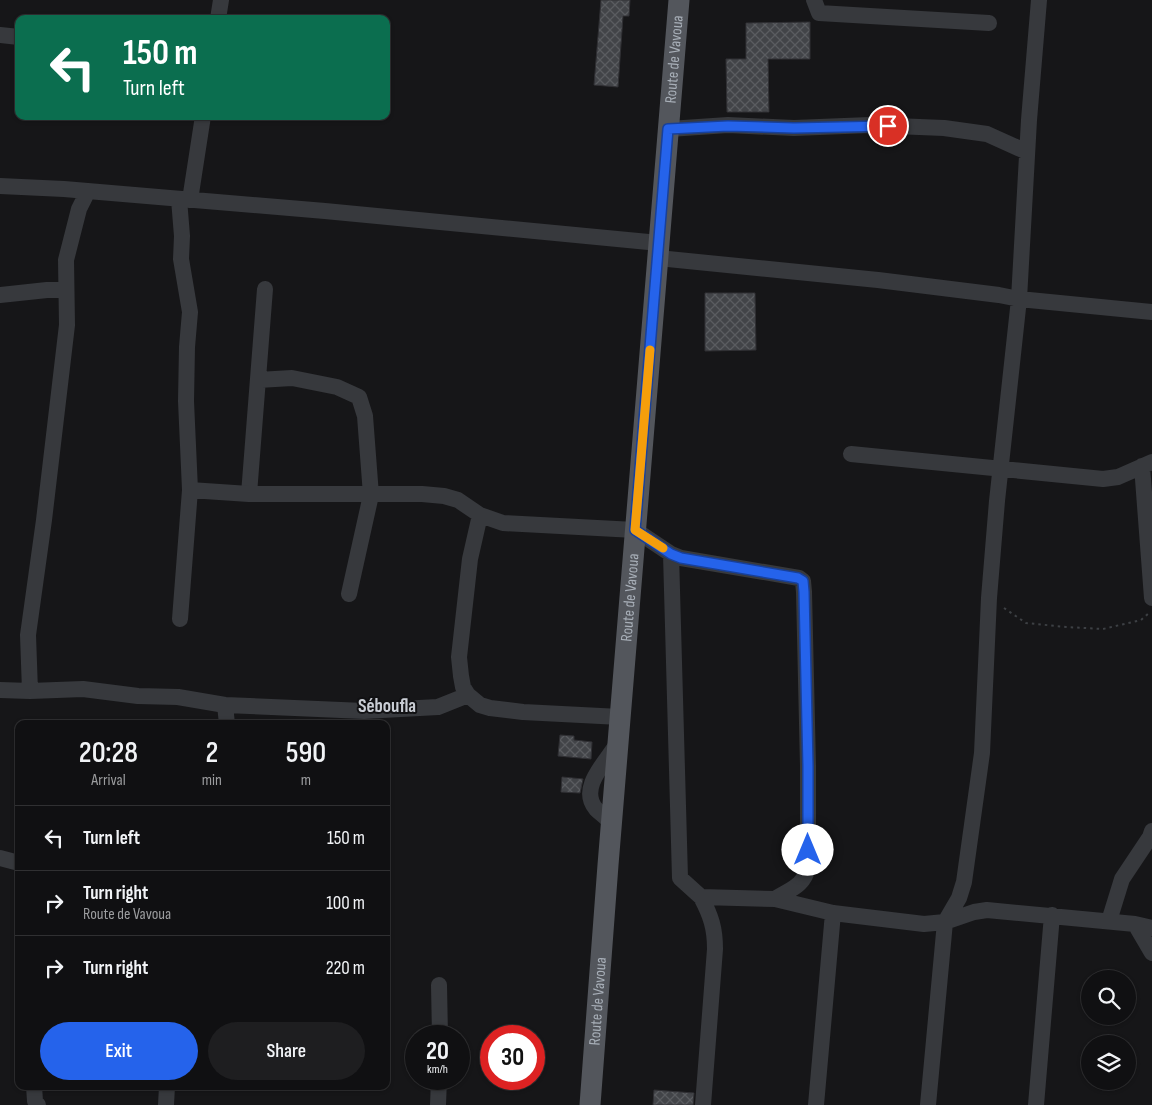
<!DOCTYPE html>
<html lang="en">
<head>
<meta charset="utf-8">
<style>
	body { margin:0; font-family:"Sofia Sans Condensed",sans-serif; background:#1e1e20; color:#f1f3f6; height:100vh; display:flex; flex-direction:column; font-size:19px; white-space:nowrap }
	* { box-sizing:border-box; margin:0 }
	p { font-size:16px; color:#9c9d9f }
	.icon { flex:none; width:28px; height:28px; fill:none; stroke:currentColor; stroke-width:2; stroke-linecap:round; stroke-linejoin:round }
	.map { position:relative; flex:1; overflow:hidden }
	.details { position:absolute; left:15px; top:720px; width:375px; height:370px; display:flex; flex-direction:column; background:#101012; border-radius:10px; box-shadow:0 1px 4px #0004,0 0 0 1px #303032 }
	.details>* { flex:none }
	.top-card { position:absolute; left:15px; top:15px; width:375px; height:105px; border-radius:10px; box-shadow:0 1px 4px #0004,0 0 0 1px #303032; background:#0b6e4f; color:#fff; overflow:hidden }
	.tools { position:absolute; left:1081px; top:970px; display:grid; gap:10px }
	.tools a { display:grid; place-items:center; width:55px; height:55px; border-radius:50%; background:#101012; box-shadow:0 1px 4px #0004,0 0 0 1px #303032; font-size:25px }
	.speed { position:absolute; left:405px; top:1025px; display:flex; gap:10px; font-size:25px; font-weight:700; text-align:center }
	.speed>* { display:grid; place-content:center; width:65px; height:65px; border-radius:50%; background:#101012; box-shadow:0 1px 4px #0004,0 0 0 1px #303032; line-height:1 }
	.speed small { font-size:12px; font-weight:400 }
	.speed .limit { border:8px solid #d22; background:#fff; color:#111 }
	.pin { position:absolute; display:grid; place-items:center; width:42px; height:42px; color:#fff; margin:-21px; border:2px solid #fff; border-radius:50%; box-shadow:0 1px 5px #0007 }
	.me { position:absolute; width:55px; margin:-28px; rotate:0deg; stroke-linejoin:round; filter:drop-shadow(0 0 4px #0008) }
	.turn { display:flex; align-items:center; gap:18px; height:105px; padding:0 25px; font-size:22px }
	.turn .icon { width:65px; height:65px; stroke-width:2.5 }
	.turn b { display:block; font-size:35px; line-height:42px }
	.eta { display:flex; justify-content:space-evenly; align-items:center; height:85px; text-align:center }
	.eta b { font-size:30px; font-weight:600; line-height:35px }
	.primary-button { display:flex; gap:10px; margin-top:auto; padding:10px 25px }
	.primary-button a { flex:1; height:58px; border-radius:30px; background:#2563eb; color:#fff; font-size:20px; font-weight:600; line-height:58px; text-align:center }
	.primary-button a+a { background:#1e1e20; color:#f1f3f6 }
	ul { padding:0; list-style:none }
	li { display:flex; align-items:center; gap:15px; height:65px; padding:0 25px; border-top:1px solid #303032 }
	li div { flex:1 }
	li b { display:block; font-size:19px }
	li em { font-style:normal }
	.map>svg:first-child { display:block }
	.building { fill:url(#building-cross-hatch); stroke:#303034 }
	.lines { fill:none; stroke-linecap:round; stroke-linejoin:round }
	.path { stroke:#3d4044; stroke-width:2; stroke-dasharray:2.5 4; stroke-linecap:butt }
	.minor { stroke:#37393d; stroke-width:16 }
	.major { stroke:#53565c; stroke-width:21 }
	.route-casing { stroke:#184099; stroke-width:12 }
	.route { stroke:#2563eb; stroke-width:9 }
	.slow { stroke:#f59e0b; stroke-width:9 }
	.labels { text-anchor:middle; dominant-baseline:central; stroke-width:4; stroke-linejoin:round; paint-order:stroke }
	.street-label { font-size:16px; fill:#a8afb8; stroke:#111113 }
	.quarter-label { font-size:19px; font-weight:bold; fill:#c9cdd4; stroke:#111113 }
</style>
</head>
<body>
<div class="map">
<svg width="1152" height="1105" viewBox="0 0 1152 1105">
	<defs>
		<pattern id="building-cross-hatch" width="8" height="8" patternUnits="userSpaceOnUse" patternTransform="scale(1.25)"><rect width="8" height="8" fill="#424448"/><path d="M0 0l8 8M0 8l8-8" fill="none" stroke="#5a5c60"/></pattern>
	</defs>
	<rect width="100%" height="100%" fill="#161618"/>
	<path class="building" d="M601,0H630L629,16H623L618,87L594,85Z
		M810,22V59H768L769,112H727L726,59H746V23Z
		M705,293H755L756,350L705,351Z
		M560,735L574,736V740L592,742L591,759L558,756Z
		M562,777L583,779L580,793L561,792Z
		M654,1090L694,1093L693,1105H653Z"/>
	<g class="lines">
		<path class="path" d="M1004,608L1026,623L1066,627L1103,629L1141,620L1150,612"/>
		<path class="minor" d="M814,0L819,13L989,23
			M218,19L221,0
			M0,35L19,37
			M669,129L728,125L794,128L870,125L944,128L987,134L1027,152
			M0,186L64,189L325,211L659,243
			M179,199L182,236L181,259L190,312L187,347L186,401L190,490L180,619
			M190,200L203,116
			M658,258L878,280L999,295L1019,299L1152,312
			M0,295L47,290H66
			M258,380L292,378L337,387L359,397L365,416L371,495L349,594
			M851,454L1103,479L1118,477L1152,462
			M1142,466L1152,598
			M190,490L249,494H422L444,496L458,500L480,515L503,523L635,530L671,554L681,558L799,578L803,581L804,592L808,766V867C804,886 791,889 775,899
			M249,494L265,289
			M480,515L470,559L459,657L461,676L463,687L468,695L480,705L490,708L523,712L620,717
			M671,554L680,878L701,897L775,899L833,913L924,924L945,922L974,912L987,910L1135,924L1152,928
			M0,690L30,691L83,689L138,696L178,697L225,705L364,711L438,707L468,695
			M30,691L28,635L44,520L67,325L66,260L79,209L88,191
			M225,705L227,724
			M611,823C607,818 601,814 596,809C578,788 606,762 617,744
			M0,858L19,863
			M701,897C711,916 715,928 715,949L703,1105
			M1109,921L1122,879L1150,837L1152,831
			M1135,924L1152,953
			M439,985L440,1036
			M34,1086L35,1101L38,1105
			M166,1105L167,1086
			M438,1105L439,1079
			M816,1105L833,913
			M928,1105L945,922L959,898L964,882L982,753L989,598L997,501L1019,299L1029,120L1039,0
			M1036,1105L1052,915"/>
		<path class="major" id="s1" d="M590,1105L608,865L679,0"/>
	</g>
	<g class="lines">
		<defs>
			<path id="route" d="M808,850V766L804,592L803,581L798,578L681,558L671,554L635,530L668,129L728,126L794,128L888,126"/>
		</defs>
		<use href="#route" class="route-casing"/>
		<use href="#route" class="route"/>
		<path class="slow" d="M650,350L635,530L663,548"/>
	</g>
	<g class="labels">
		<g class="street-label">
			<text stroke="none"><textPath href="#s1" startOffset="1049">Route de Vavoua</textPath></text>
			<text stroke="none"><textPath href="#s1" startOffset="509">Route de Vavoua</textPath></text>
			<text stroke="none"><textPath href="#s1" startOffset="104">Route de Vavoua</textPath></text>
		</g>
		<g class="quarter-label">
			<text x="387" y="706">Séboufla</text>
		</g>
	</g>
</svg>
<div class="tools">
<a><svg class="icon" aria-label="search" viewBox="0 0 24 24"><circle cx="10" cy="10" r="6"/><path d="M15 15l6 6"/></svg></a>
<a><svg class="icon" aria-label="layers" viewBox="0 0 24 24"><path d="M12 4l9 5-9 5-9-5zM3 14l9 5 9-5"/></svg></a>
</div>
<div class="speed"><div>20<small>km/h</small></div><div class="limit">30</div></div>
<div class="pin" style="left:888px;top:126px;background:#d93025"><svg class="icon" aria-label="arrive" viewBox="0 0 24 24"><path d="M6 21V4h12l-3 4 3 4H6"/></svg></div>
<svg class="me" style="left:808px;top:850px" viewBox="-20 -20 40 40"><circle r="19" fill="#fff"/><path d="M0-13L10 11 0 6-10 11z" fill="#2563eb"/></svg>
<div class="top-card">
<div class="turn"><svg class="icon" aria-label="left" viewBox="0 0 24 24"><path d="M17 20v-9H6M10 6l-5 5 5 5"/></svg><div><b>150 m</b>Turn left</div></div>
</div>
<section class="details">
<div class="eta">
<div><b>20:28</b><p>Arrival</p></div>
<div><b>2</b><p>min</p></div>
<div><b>590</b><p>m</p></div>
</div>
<ul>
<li><svg class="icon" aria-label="left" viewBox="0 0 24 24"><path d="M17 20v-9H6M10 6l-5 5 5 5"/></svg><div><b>Turn left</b></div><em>150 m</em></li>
<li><svg class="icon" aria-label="right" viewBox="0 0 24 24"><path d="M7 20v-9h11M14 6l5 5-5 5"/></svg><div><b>Turn right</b><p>Route de Vavoua</p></div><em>100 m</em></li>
<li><svg class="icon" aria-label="right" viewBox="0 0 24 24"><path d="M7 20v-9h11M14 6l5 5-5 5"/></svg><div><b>Turn right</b></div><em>220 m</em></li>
</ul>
<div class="primary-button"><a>Exit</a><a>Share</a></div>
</section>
</div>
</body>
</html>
